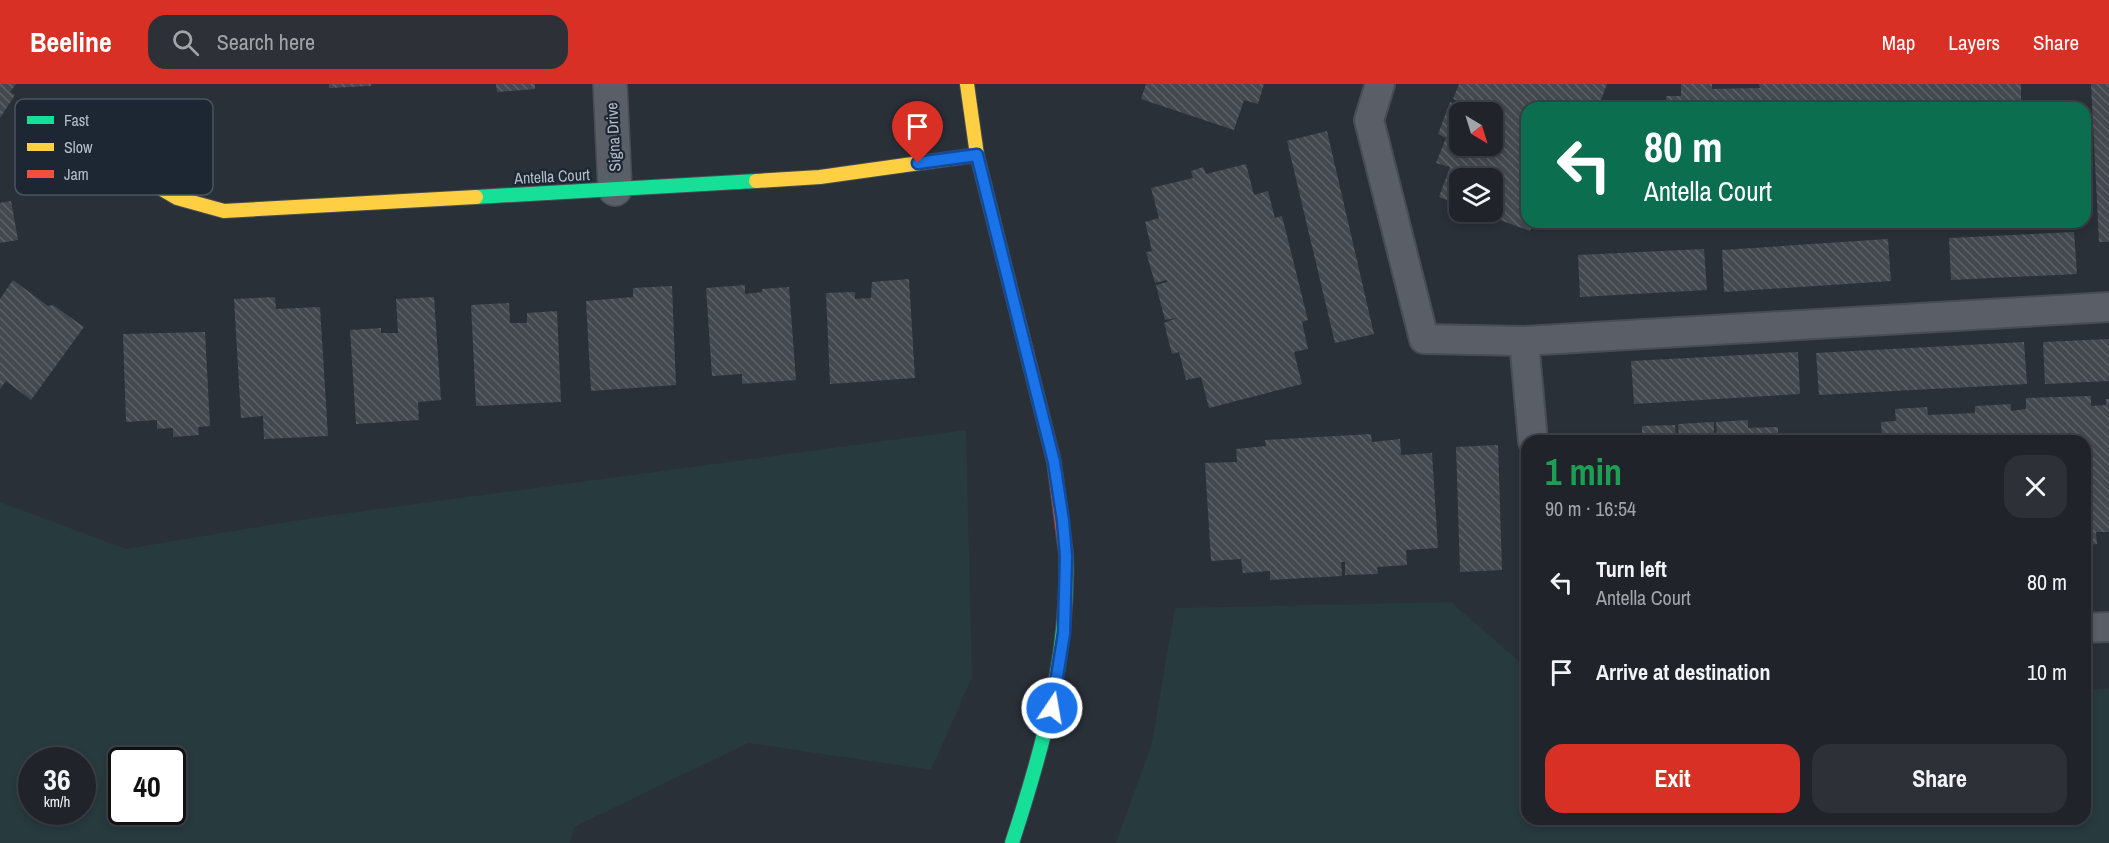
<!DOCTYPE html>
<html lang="en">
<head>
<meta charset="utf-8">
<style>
	body { margin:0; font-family:"Archivo Narrow",sans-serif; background:#2d3036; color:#f1f3f6; height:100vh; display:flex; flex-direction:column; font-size:22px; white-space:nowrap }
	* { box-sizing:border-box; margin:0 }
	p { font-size:20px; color:#a2a4a8 }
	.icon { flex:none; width:33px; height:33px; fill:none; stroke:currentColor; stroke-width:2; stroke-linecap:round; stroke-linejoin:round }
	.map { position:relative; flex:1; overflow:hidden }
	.details { position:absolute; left:1521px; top:351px; width:570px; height:390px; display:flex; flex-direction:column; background:#20242a; border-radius:18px; box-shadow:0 3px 9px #0003,0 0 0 2px #3d4147 }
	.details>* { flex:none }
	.banner { position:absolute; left:1521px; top:18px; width:570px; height:126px; border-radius:18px; box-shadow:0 3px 9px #0003,0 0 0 2px #3d4147; background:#0b6e4f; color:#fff; overflow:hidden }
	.needle { width:39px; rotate:142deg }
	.controls { position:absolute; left:1449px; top:18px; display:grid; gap:12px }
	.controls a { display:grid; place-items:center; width:54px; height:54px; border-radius:12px; background:#20242a; box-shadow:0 3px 9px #0003,0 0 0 2px #3d4147; font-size:30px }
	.speed { position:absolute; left:18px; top:663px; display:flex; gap:12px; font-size:30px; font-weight:700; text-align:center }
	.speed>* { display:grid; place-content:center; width:78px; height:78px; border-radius:50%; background:#20242a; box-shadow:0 3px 9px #0003,0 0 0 2px #3d4147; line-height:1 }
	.speed small { font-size:15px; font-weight:400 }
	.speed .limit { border:3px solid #111; border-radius:9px; background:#fff; color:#111 }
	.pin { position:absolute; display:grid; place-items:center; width:51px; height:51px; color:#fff; margin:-62px -26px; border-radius:50% 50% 50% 0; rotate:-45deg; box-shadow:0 0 6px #0007 }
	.pin .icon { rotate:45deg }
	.me { position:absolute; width:66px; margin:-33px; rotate:12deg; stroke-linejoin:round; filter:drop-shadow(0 0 4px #0008) }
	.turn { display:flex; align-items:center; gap:21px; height:126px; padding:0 24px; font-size:27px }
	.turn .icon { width:78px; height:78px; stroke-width:2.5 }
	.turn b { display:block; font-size:42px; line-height:51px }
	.round { display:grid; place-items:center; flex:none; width:63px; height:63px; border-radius:18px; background:#2d3036 }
	.head { display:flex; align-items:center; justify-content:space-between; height:102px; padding:0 24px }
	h1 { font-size:36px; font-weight:700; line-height:45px; color:#1e9e55 }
	.action { display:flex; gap:12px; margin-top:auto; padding:12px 24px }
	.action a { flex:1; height:69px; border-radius:18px; background:#d93025; color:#fff; font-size:24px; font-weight:700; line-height:69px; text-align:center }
	.action a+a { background:#2d3036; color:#f1f3f6 }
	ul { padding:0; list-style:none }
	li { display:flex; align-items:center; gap:18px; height:90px; padding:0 24px }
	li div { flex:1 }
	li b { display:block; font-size:22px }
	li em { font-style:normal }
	header { display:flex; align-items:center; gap:36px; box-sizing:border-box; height:84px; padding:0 30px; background:#d93025; color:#fff }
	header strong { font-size:28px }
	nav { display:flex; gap:33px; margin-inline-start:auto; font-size:21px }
	.search { width:420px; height:54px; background:#2d3036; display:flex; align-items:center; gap:15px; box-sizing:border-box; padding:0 21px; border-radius:18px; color:#a2a4a8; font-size:22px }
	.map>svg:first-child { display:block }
	.grass { fill:#273a3e; fill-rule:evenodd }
	.building { fill:url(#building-back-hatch); fill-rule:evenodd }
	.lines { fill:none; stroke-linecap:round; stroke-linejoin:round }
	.lane-casing { stroke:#484c53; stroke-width:32 }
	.street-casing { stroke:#484c53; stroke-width:36 }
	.fast-casing { stroke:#484c53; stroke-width:16 }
	.slow-casing { stroke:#484c53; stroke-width:16 }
	.jam-casing { stroke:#484c53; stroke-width:16 }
	.lane { stroke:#5a5e66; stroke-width:28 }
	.street { stroke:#5a5e66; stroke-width:33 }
	.fast { stroke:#16e098; stroke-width:14 }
	.slow { stroke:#ffcf43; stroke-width:14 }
	.jam { stroke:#f24e42; stroke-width:14 }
	.route-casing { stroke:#114b97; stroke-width:15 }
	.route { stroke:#1a73e8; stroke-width:10 }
	.labels { text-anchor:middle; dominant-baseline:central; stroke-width:4.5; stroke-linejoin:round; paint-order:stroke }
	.street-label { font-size:16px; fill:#b4bcc9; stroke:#1d2633 }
	.key { fill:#1d2633; stroke:#4a5360; stroke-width:1.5 }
	.key-label { font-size:16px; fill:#b4bcc9 }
</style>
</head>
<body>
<header>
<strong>Beeline</strong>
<div class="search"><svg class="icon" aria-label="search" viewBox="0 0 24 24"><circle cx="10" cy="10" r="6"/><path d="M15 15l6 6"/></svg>Search here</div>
<nav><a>Map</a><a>Layers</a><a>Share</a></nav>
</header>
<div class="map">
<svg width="2109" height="759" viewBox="0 0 2109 759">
	<defs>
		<pattern id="building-back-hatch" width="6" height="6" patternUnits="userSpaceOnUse" patternTransform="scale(1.5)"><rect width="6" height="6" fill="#444950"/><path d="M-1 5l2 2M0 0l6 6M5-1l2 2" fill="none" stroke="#5d6168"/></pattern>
	</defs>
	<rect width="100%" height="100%" fill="#2a3038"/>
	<path class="grass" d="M966,346L972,593L931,686L748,659L574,743L570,759H0V418L126,465L312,434ZM32,676H82V728H32ZM122,676H172V728H122Z
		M1451,518L1527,584V735H2085V606L2109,605V759H1116L1152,659L1175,524Z"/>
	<path class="building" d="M0,0H16L10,8L15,11L0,34Z
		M329,0H371V2L329,4Z
		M496,0H535V5L497,8Z
		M1146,0H1264L1258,20L1244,16L1234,46L1141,15Z
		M1459,0H1607L1598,24H1527V138H1534L1530,147L1478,128H1492V94H1460V121L1439,113L1450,83L1436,79L1446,54L1438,50L1450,18L1463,23L1464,19L1453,15ZM1460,28H1492V62H1460Z
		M1681,0H1712V5L1760,4L1759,0H2021V19L2055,18L2056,24H1667L1666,12H1681Z
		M2091,0H2109V158H2099Z
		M1327,47L1374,250L1335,259L1287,57Z
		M1246,80L1254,111L1268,107L1275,134L1282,132L1308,236L1302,238L1308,265L1294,268L1302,300L1209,324L1201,293L1186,296L1179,268L1172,270L1164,239L1176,234L1165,236L1156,201L1167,198V196L1155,199L1146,168L1152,167L1145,138L1159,134L1151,104L1193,94L1191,87L1203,83L1206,90Z
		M11,117L18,156L0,159V119Z
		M2074,148L2077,190L1951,196L1949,154Z
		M1888,155L1891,197L1724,208L1722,166Z
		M1704,165L1707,206L1580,213L1578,171Z
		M909,195L915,294L830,300L826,209L855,208V215L871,214L872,198Z
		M13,196L48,222L53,221L84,243L31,316L6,297L0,305V215Z
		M745,201V210L762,208V205L789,203L796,296L742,300V290L712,292L706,204Z
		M672,202L676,301L591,307L586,217L633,213V204Z
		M275,213L276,225L320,223L328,352L264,355L263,332L241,334L234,215Z
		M434,213L441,316L418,318L419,336L356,340L350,246L381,244V249H398L396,215Z
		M509,219L510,239H527V229L557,227L561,318L476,322L471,221Z
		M205,248L210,342L198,343L199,351L173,353V344L157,345V336L126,338L123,250Z
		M2109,255V297L2045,300L2043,258Z
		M2024,258L2027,300L1819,311L1816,269Z
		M1798,268L1800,310L1634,320L1631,277Z
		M2091,312V322L2106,321V315H2109V448H2096L2097,460L2085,461V357H1882L1881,338L1896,337L1895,325L1927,323L1928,331L1975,329V322L2011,320V327L2026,325V314Z
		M1748,336V344L1778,343V357H1614V350L1642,349V342L1675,341L1676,354H1679L1678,340L1714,338V352H1717L1716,338Z
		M1371,350L1372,358L1400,355L1401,371L1432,369L1438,464L1406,466L1407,481L1377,483L1378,490L1345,491V478H1341L1342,492L1270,496V487L1243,489L1241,475L1211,477L1205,379L1237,378L1236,365L1266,362L1265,356Z
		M1498,361L1502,486L1460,488L1456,363Z"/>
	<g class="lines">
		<defs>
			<path id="lane" d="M1380,0L1369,36L1424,255L1524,257L2109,223
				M1524,257L1533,357
				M2085,544L2109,543"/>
			<path id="street" d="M610,0L615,105"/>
			<path id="fast" d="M476,113L756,97
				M1012,759C1043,664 1069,571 1066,470"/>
			<path id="slow" d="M967,0L977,71L1030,282
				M136,90L177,114L224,127L476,113
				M756,97L820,93L977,71"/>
			<path id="jam" d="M1030,282L1054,378L1066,470"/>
		</defs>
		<use href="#lane" class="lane-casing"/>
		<use href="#street" class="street-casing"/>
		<use href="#fast" class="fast-casing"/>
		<use href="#slow" class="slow-casing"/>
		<use href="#jam" class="jam-casing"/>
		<use href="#lane" class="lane"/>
		<use href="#street" class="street"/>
		<use href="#fast" class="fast"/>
		<use href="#slow" class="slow"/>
		<use href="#jam" class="jam"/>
	</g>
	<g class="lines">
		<defs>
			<path id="route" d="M918,79L977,71L1054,378L1063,437L1066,472L1064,549L1052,624"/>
		</defs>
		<use href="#route" class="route-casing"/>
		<use href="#route" class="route"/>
	</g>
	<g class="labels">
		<g class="street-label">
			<text transform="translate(613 53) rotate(-93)">Signa Drive</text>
			<text transform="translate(552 92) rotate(-3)">Antella Court</text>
		</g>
	</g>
	<rect x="15" y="15" width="198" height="96" rx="9" class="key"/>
	<rect x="27" y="32" width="27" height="8" fill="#16e098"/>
	<rect x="27" y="59" width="27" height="8" fill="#ffcf43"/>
	<rect x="27" y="86" width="27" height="8" fill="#f24e42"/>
	<g class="key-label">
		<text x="64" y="42">Fast</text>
		<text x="64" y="69">Slow</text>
		<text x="64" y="96">Jam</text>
	</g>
</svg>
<div class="controls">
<a><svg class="needle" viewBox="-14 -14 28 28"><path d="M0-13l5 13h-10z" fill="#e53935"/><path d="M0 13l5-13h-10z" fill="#a2a4a8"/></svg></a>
<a><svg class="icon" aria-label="layers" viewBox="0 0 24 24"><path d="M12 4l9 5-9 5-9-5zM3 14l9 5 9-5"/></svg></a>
</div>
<div class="speed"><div>36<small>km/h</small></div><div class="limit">40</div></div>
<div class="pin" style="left:918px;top:79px;background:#d93025"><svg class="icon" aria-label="arrive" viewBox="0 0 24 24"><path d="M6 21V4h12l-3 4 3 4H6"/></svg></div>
<svg class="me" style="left:1052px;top:624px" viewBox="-20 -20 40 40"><circle r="17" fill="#1a73e8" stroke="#fff" stroke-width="3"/><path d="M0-11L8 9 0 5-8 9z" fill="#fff"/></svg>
<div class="banner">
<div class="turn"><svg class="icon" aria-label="left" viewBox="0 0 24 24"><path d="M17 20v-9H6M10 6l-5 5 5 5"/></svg><div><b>80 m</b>Antella Court</div></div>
</div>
<section class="details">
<div class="head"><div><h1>1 min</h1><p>90 m · 16:54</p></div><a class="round"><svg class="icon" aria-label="close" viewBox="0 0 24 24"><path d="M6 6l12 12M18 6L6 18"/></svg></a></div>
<ul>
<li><svg class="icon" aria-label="left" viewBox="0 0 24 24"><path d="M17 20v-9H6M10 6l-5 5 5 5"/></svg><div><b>Turn left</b><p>Antella Court</p></div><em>80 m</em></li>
<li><svg class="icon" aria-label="arrive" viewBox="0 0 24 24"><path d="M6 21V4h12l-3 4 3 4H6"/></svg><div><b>Arrive at destination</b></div><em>10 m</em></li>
</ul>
<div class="action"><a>Exit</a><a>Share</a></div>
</section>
</div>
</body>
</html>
